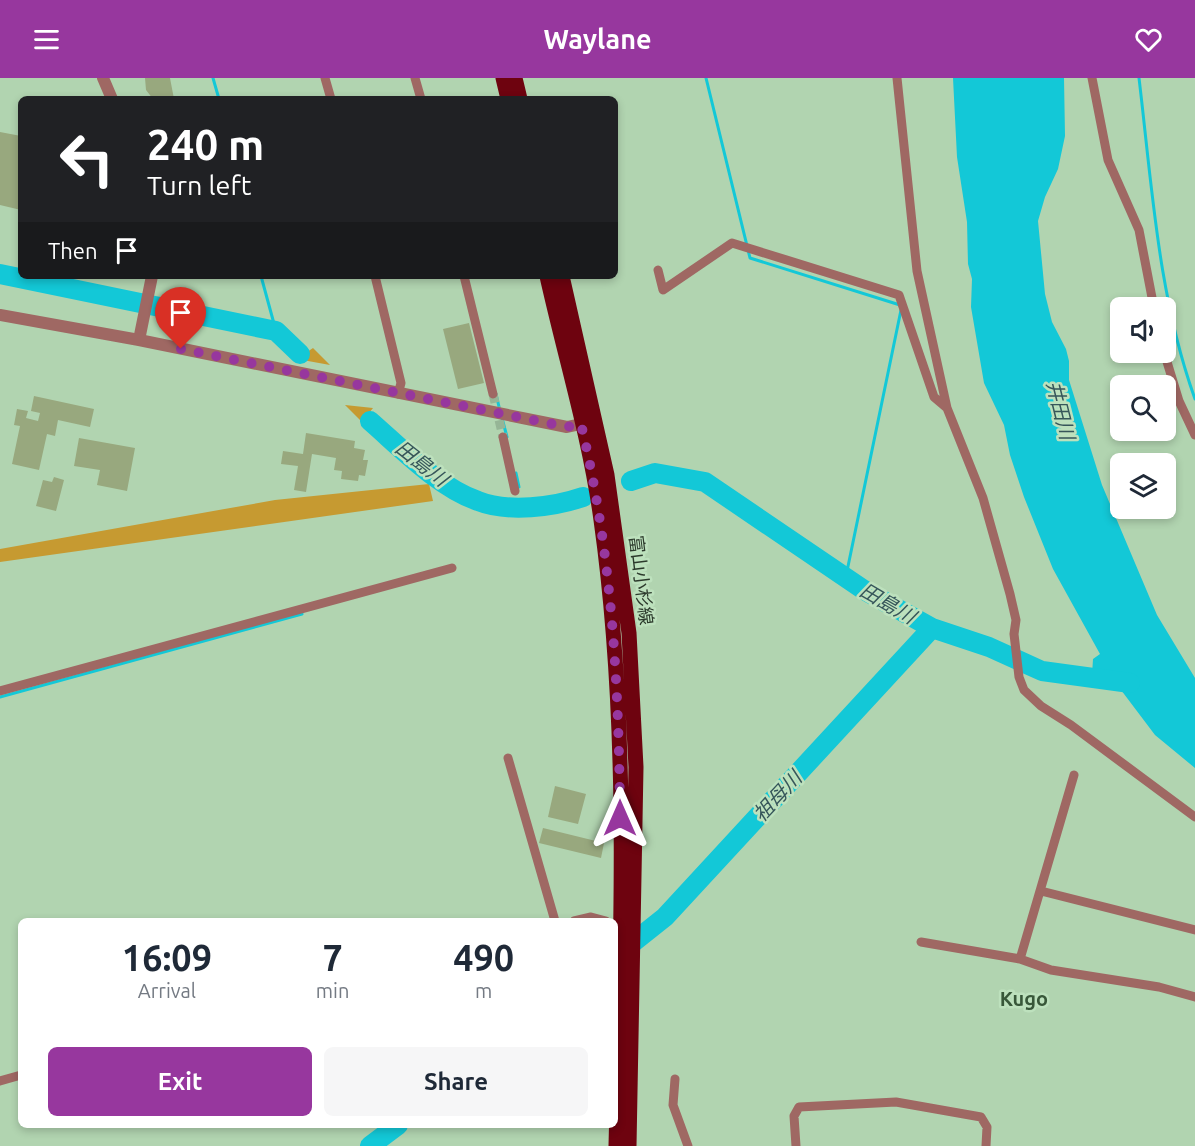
<!DOCTYPE html>
<html lang="en">
<head>
<meta charset="utf-8">
<style>
	body { margin:0; font-family:Ubuntu,"Noto Sans JP",sans-serif; background:#f6f6f7; color:#1f2937; height:100vh; display:flex; flex-direction:column; font-size:22px; white-space:nowrap }
	* { box-sizing:border-box; margin:0 }
	p { font-size:20px; color:#747a83 }
	.icon { flex:none; width:33px; height:33px; fill:none; stroke:currentColor; stroke-width:2; stroke-linecap:round; stroke-linejoin:round }
	.map { position:relative; flex:1; overflow:hidden }
	.details { position:absolute; left:18px; top:840px; width:600px; height:210px; display:flex; flex-direction:column; background:#fff; border-radius:9px; box-shadow:0 3px 9px #0003 }
	.details>* { flex:none }
	.guide { position:absolute; left:18px; top:18px; width:600px; height:183px; border-radius:9px; box-shadow:0 3px 9px #0003; background:#202124; color:#fff; overflow:hidden }
	.controls { position:absolute; left:1110px; top:219px; display:grid; gap:12px }
	.controls a { display:grid; place-items:center; width:66px; height:66px; border-radius:9px; background:#fff; box-shadow:0 3px 9px #0003; font-size:30px }
	.pin { position:absolute; display:grid; place-items:center; width:51px; height:51px; color:#fff; margin:-62px -26px; border-radius:50% 50% 50% 0; rotate:-45deg; box-shadow:0 0 6px #0007 }
	.pin .icon { rotate:45deg }
	.me { position:absolute; width:66px; margin:-33px; rotate:0deg; stroke-linejoin:round; filter:drop-shadow(0 0 4px #0008) }
	.turn { display:flex; align-items:center; gap:21px; height:126px; padding:0 30px; font-size:27px }
	.turn .icon { width:78px; height:78px; stroke-width:2.5 }
	.turn b { display:block; font-size:42px; line-height:51px }
	.then { display:flex; align-items:center; height:57px; padding:0 30px; background:#0003; gap:12px; font-size:22px }
	.eta { display:flex; justify-content:space-evenly; align-items:center; height:102px; text-align:center }
	.eta b { font-size:36px; font-weight:700; line-height:42px }
	.button { display:flex; gap:12px; margin-top:auto; padding:12px 30px }
	.button a { flex:1; height:69px; border-radius:9px; background:#97379e; color:#fff; font-size:24px; font-weight:700; line-height:69px; text-align:center }
	.button a+a { background:#f6f6f7; color:#1f2937 }
	header { display:flex; justify-content:space-between; align-items:center; height:78px; padding:0 30px; background:#97379e; color:#fff; font-size:27px; font-weight:700 }
	.map>svg:first-child { display:block }
	.green { fill:#c69a31 }
	.water { fill:#13c8d7 }
	.lines { fill:none; stroke-linecap:round; stroke-linejoin:round }
	.stream { stroke:#13c8d7; stroke-width:3 }
	.river { stroke:#13c8d7; stroke-width:20 }
	.building { fill:#98a87e }
	.minor-tunnel { stroke:#96b596; stroke-width:9; stroke-dasharray:9 4.5; stroke-linecap:butt }
	.minor { stroke:#9f6863; stroke-width:9 }
	.tertiary { stroke:#9f6863; stroke-width:12 }
	.primary { stroke:#6e030f; stroke-width:15 }
	.route { stroke:#97379e; stroke-width:10; stroke-dasharray:0 18 }
	.labels { text-anchor:middle; dominant-baseline:central; stroke-width:5; stroke-linejoin:round; paint-order:stroke }
	.street-label { font-size:18px; fill:#2c3a2c; stroke:#bde1bd }
	.water-label { font-size:20px; font-style:italic; fill:#36565a; stroke:#bde1bd }
	.neighbourhood-label { font-size:20px; font-weight:bold; fill:#385739; stroke:#bde1bd }
</style>
</head>
<body>
<header><svg class="icon" aria-label="menu" viewBox="0 0 24 24"><path d="M4 6h16M4 12h16M4 18h16"/></svg>Waylane<svg class="icon" aria-label="heart" viewBox="0 0 24 24"><path d="M12 20l-8-8c-3-5 5-10 8-4 3-6 11-1 8 4z"/></svg></header>
<div class="map">
<svg width="1195" height="1068" viewBox="0 0 1195 1068">
	<rect width="100%" height="100%" fill="#b1d4b0"/>
	<path class="green" d="M313,270L330,287L297,281Z
		M345,327L373,330L362,344Z
		M429,406L433,423L0,484V471L275,422Z"/>
	<path class="water" d="M953,0H1064L1065,58L1058,91L1045,119L1038,143L1045,216L1052,244L1066,271L1069,283V302L1102,407L1157,537L1195,600V690L1155,657L1118,608L1092,597L1093,581L1100,576L1053,491L1024,419L1010,377L1004,347L984,305L971,229L972,201L968,186L967,144L957,79Z"/>
	<g class="lines">
		<path class="stream" d="M213,0L219,21
			M706,0L750,180L900,227
			M1139,0C1152,108 1158,218 1195,321
			M261,198L276,253
			M496,316L500,333
			M502,340L507,359
			M516,395L519,409
			M846,498L901,232
			M0,619L302,536"/>
		<path class="river" d="M0,196L276,253L300,276
			M370,343C401,370 438,409 478,423C508,435 554,429 583,419
			M631,403L655,395L705,404L864,512L932,550L989,569L1042,593L1130,605
			M621,874L665,839L932,550
			M370,1068L398,1047"/>
	</g>
	<path class="building" d="M145,0H170L174,21H153L146,12Z
		M0,54L21,58V132L0,127Z
		M469,245L484,305L458,311L443,251Z
		M34,318L94,331L90,349L58,342L55,358L47,356L39,392L12,386L20,348L14,347L17,331L28,333L26,340L38,343L40,335L31,333Z
		M306,355L355,363L354,370L365,372L363,382H368L365,398L359,397L358,403L341,401L342,393L334,392L336,380L312,376L306,414L294,412L298,388L281,386L283,373L303,376Z
		M79,360L135,370L127,413L97,407L100,392L74,388Z
		M54,399L64,402L56,433L36,428L43,402L52,404Z
		M555,708L586,716L578,746L548,739Z
		M543,750L604,765L601,780L539,765Z"/>
	<g class="lines">
		<path class="minor-tunnel" d="M493,316L503,359"/>
		<path class="minor" d="M325,0L331,21
			M415,0L421,21
			M897,0L917,193L947,330L983,420L1010,516L1016,542L1014,556L1019,599L1024,612L1041,628L1071,647L1195,739
			M1092,0L1108,82L1139,152L1154,230
			M658,192L663,212L732,165L899,217L934,319L947,330
			M375,198L401,305L398,316
			M464,198L493,316
			M1164,274L1179,323L1195,357
			M503,359L515,413
			M0,613L452,490
			M508,680L555,843
			M1041,813L1195,852
			M574,843L591,839L606,843
			M921,864L1020,881L1051,892L1159,909L1195,919
			M1020,881L1074,697
			M675,1001L673,1027L688,1068
			M0,1003L21,997
			M796,1068L794,1038L799,1029L896,1024L981,1039L987,1049L986,1068"/>
		<path class="tertiary" d="M103,0L112,21
			M0,237L139,262L567,349L590,344
			M139,262L152,198"/>
		<path class="primary" d="M503,0L508,21
			M515,0L520,21
			M547,198C565,279 590,360 601,442C630,649 621,860 616,1068
			M562,198L607,397L629,555L636,689L629,1068"/>
	</g>
	<g class="lines">
		<path class="route" d="M181,271L567,349L581,346C612,475 619,608 620,740"/>
	</g>
	<g class="labels">
		<g class="street-label">
			<text transform="translate(642 502) rotate(83)">富山小杉線</text>
		</g>
		<g class="water-label">
			<text transform="translate(1061 332) rotate(76)">井田川</text>
			<text transform="translate(422 385) rotate(38)">田島川</text>
			<text transform="translate(888 525) rotate(30)">田島川</text>
			<text transform="translate(777 718) rotate(-47)">祖母川</text>
		</g>
		<g class="neighbourhood-label">
			<text x="1024" y="920">Kugo</text>
		</g>
	</g>
</svg>
<div class="controls">
<a><svg class="icon" aria-label="sound" viewBox="0 0 24 24"><path d="M4 9h4l5-4v14l-5-4H4zM17 9q2 3 0 6"/></svg></a>
<a><svg class="icon" aria-label="search" viewBox="0 0 24 24"><circle cx="10" cy="10" r="6"/><path d="M15 15l6 6"/></svg></a>
<a><svg class="icon" aria-label="layers" viewBox="0 0 24 24"><path d="M12 4l9 5-9 5-9-5zM3 14l9 5 9-5"/></svg></a>
</div>
<div class="pin" style="left:181px;top:271px;background:#d93025"><svg class="icon" aria-label="arrive" viewBox="0 0 24 24"><path d="M6 21V4h12l-3 4 3 4H6"/></svg></div>
<svg class="me" style="left:620px;top:740px" viewBox="-20 -20 40 40"><path d="M0-17L14 15 0 8-14 15z" fill="#97379e" stroke="#fff" stroke-width="4"/></svg>
<div class="guide">
<div class="turn"><svg class="icon" aria-label="left" viewBox="0 0 24 24"><path d="M17 20v-9H6M10 6l-5 5 5 5"/></svg><div><b>240 m</b>Turn left</div></div>
<div class="then">Then<svg class="icon" aria-label="arrive" viewBox="0 0 24 24"><path d="M6 21V4h12l-3 4 3 4H6"/></svg></div>
</div>
<section class="details">
<div class="eta">
<div><b>16:09</b><p>Arrival</p></div>
<div><b>7</b><p>min</p></div>
<div><b>490</b><p>m</p></div>
</div>
<div class="button"><a>Exit</a><a>Share</a></div>
</section>
</div>
</body>
</html>
